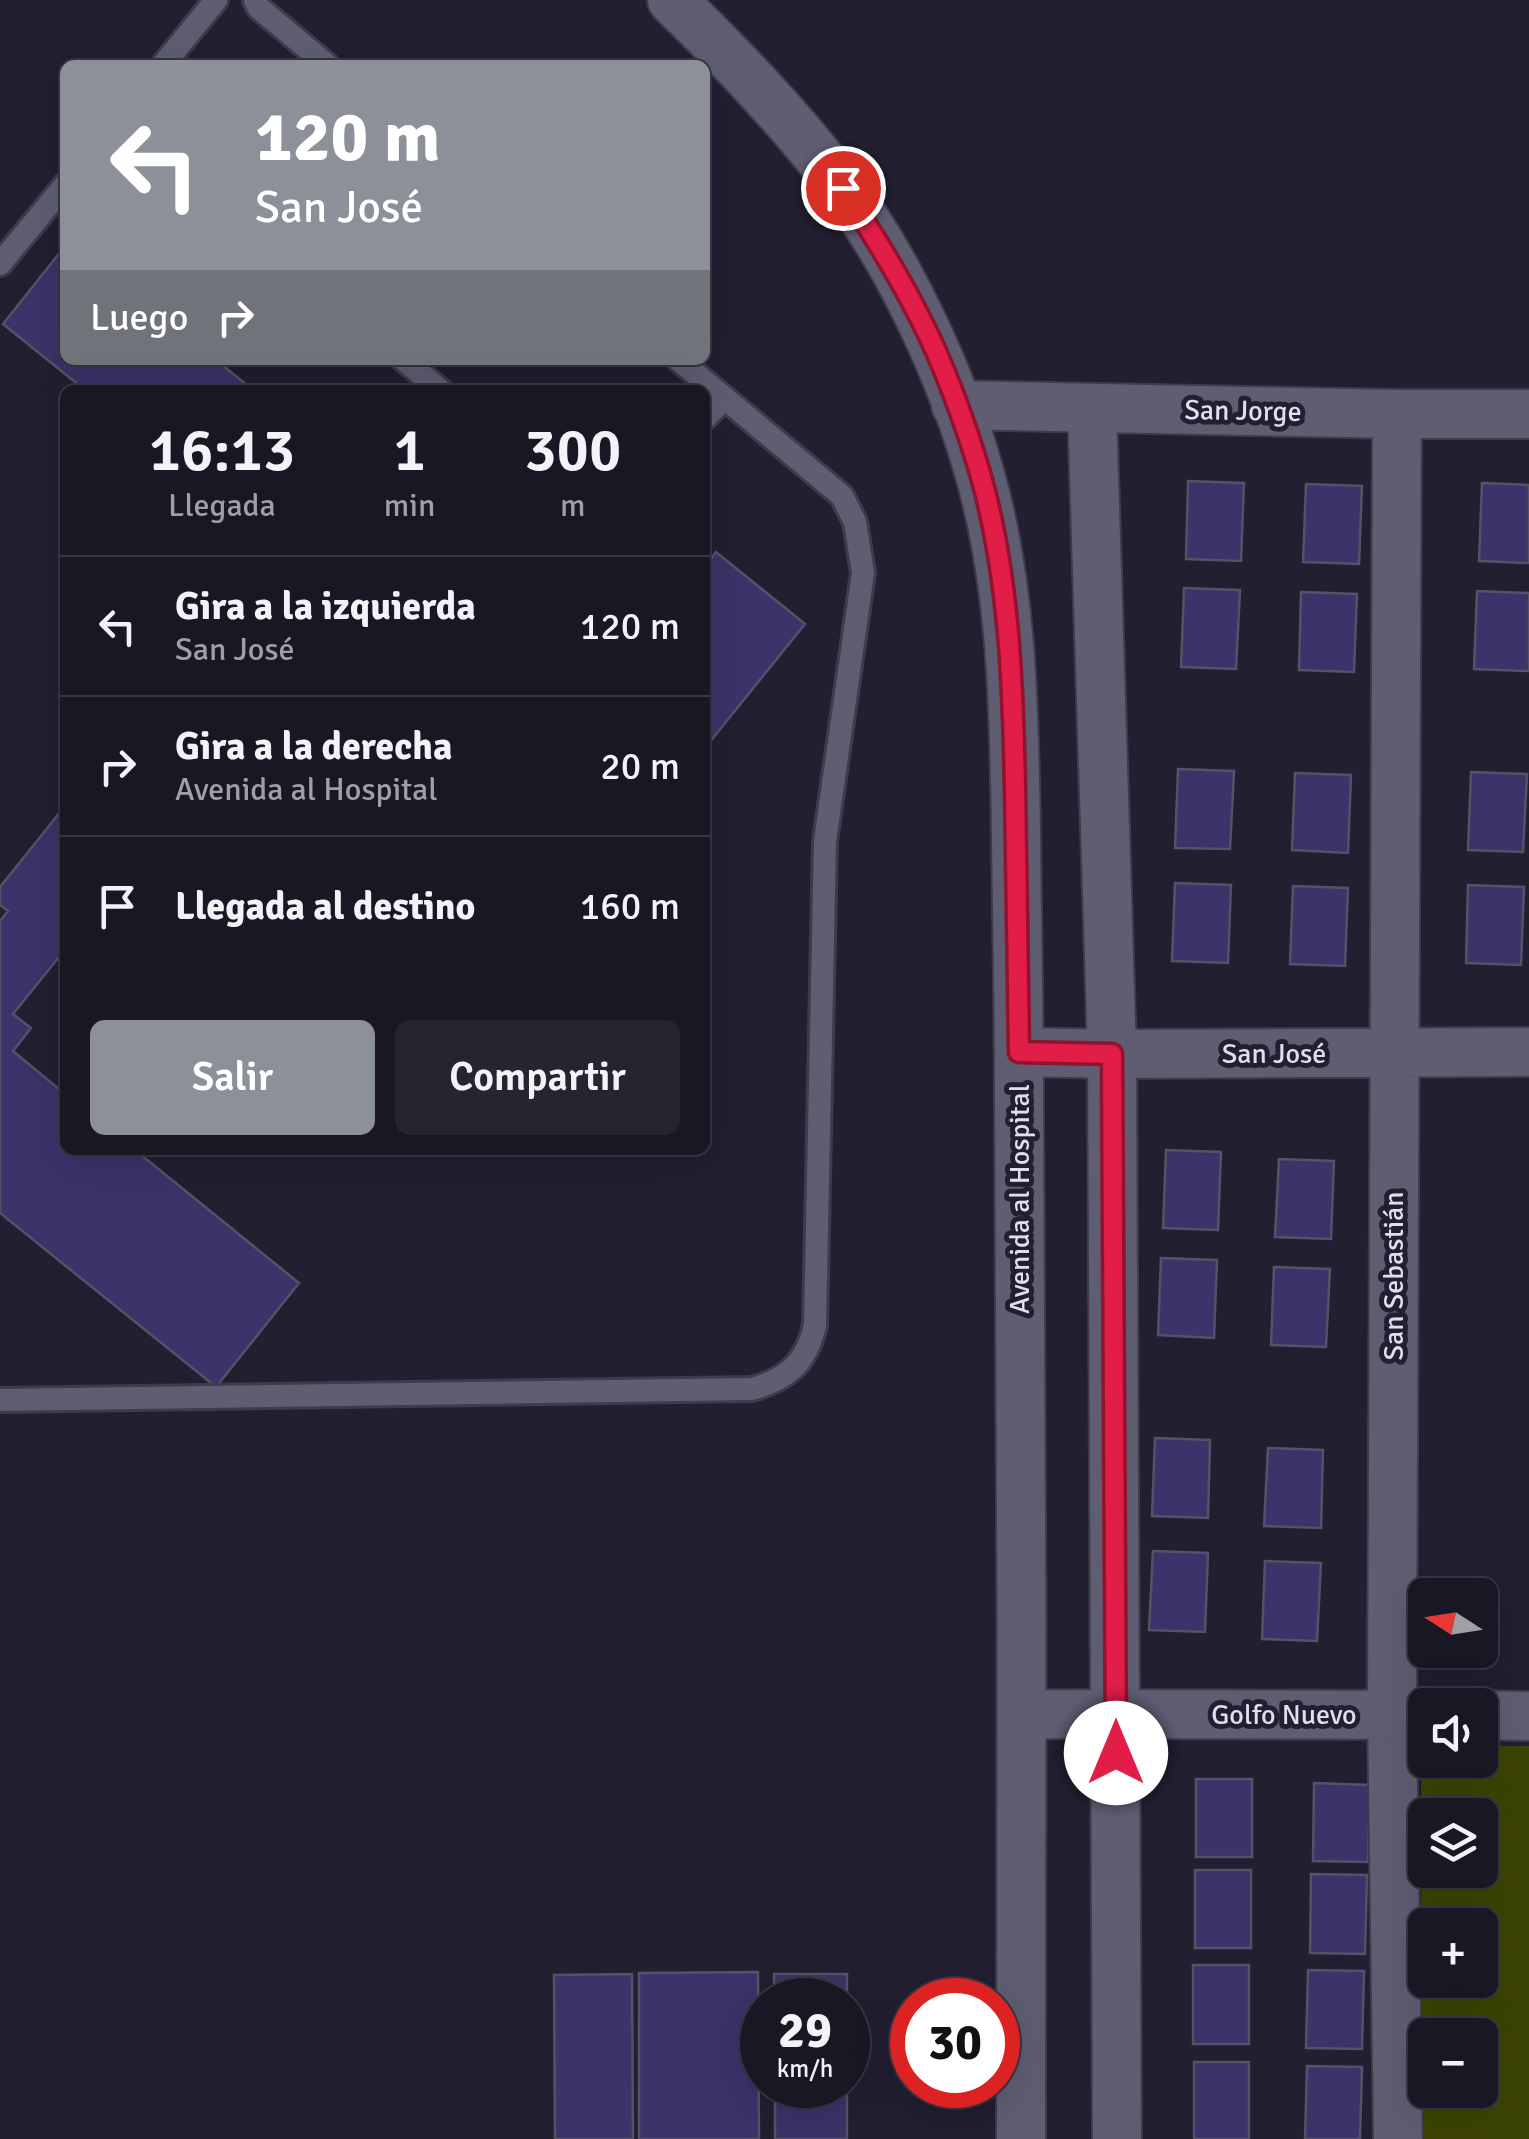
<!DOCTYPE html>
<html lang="es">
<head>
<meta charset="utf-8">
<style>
	body { margin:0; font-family:Signika,sans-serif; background:#262431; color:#f1f3f6; height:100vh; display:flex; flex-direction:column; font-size:38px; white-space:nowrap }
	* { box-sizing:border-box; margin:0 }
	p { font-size:32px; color:#9f9fa6 }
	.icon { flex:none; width:55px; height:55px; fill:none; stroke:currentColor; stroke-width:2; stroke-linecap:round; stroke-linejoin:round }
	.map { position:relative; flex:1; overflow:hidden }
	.details { position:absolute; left:60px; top:385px; width:650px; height:770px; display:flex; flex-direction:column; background:#191724; border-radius:15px; box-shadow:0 10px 40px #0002,0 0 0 2px #373641 }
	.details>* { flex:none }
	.banner { position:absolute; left:60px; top:60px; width:650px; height:305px; border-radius:15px; box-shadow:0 10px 40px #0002,0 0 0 2px #373641; background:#8c9099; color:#fff; overflow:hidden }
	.needle { width:65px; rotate:282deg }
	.buttons { position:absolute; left:1408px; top:1578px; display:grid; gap:20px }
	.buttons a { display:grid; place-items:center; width:90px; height:90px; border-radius:15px; background:#191724; box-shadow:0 10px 40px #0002,0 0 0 2px #373641; font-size:50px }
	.speed { position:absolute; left:740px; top:1978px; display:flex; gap:20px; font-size:50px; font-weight:700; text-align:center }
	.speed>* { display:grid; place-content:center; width:130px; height:130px; border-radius:50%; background:#191724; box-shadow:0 10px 40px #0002,0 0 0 2px #373641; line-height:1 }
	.speed small { font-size:25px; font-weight:400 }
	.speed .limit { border:15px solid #d22; background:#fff; color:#111 }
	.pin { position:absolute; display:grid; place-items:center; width:85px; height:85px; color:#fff; margin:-42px; border:5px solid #fff; border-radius:50%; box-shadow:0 2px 10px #0007 }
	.me { position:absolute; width:110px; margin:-55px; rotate:0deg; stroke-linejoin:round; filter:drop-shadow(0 0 8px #0008) }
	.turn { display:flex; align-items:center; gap:35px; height:210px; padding:0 30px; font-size:45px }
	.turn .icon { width:130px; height:130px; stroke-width:2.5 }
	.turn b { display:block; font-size:70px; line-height:85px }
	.then { display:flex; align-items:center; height:95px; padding:0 30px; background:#0003; gap:20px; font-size:38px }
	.eta { display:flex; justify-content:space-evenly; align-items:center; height:170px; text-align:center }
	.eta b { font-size:60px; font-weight:600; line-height:70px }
	.action { display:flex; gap:20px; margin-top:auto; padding:20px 30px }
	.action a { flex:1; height:115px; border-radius:15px; background:#8c9099; color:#fff; font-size:40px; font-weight:600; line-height:115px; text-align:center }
	.action a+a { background:#262431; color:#f1f3f6 }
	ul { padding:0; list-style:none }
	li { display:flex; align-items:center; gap:30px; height:140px; padding:0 30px; border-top:2px solid #373641 }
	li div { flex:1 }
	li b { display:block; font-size:38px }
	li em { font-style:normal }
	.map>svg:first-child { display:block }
	.green { fill:#3c4404; fill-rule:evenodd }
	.building { fill:#3d3269; stroke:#545267; stroke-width:2.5 }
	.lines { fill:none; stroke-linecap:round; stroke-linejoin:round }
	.lane-casing { stroke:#3e3c4b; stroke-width:28 }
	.street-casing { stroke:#3e3c4b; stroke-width:52 }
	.lane { stroke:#5f5d72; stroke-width:22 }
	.street { stroke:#5f5d72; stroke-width:48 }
	.route-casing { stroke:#92132f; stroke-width:25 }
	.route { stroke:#e11d48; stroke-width:18 }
	.labels { text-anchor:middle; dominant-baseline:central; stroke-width:10; stroke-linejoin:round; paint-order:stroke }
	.street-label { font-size:28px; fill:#e0dfeb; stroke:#211f30 }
</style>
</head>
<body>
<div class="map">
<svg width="1529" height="2139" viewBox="0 0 1529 2139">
	<rect width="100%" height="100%" fill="#211f30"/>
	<path class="green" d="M1421,1746H1425V1760H1480V1746H1529V2139H1422ZM1425,1815H1480V1870H1425ZM1425,1925H1480V1980H1425ZM1425,2035H1480V2090H1425Z"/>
	<path class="building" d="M65,246V360H216L253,390H85L3,324Z
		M1188,481L1244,483L1241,561L1186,559Z
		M1482,483L1529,485V563L1479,561Z
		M1306,484L1362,486L1359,564L1303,562Z
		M716,552L805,624L705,748V566Z
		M1184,588L1240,590L1236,669L1181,667Z
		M1477,591L1529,593V671L1474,669Z
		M1301,592L1357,594L1354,672L1299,670Z
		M1178,769L1234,771L1230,849L1175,848Z
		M1471,772L1527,774L1523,852L1468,850Z
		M1295,773L1351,775L1348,853L1292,850Z
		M65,806V962L59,957L13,1014L31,1028L13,1051L65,1094V1150H135L299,1283L216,1387L0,1213V921L8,911L0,905V887Z
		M1175,883L1231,885L1228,963L1172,961Z
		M1468,885L1524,887L1521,965L1466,963Z
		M1293,886L1348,888L1345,966L1290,964Z
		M1166,1150L1221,1152L1218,1230L1163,1228Z
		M1279,1159L1334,1161L1331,1239L1275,1237Z
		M1161,1258L1217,1260L1214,1338L1158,1335Z
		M1274,1267L1330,1269L1326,1347L1271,1345Z
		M1155,1438L1210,1440L1208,1518L1152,1516Z
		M1268,1448L1323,1450L1321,1528L1264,1526Z
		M1153,1551L1208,1553L1205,1632L1149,1630Z
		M1265,1561L1321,1563L1317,1641L1262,1639Z
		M1196,1779H1252V1857H1196Z
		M1314,1783L1370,1785L1368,1862L1313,1861Z
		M1195,1870H1251V1948H1195Z
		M1311,1874L1367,1875L1365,1954L1310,1953Z
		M1193,1965H1249V2044H1193Z
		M1308,1970L1364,1971L1362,2049L1306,2048Z
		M758,1972L759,2139H639V1973Z
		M632,1974L633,2139H555L554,1975Z
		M774,1974H847V2000H774Z
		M1194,2062H1249V2139H1194Z
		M1307,2066L1362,2067L1360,2139H1305Z
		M775,2085H847V2139H775Z"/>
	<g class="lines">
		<defs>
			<path id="lane" d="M255,0L259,8L327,65
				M163,65L216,0
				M0,264L65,185
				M404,360L440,390
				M705,418L725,398
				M0,1400L752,1389C788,1379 807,1362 815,1325L825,841L863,573L855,522L842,496L679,360"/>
			<path id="street" d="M672,0C731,57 789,117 839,183C900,263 953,378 980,475C1013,591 1014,713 1016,833C1017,923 1019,1013 1019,1103C1021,1448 1023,1794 1021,2139
				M956,405L1397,414H1529
				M1092,409L1112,1054L1117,2139
				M1397,414L1392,1715L1398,2139
				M1019,1052L1112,1054L1529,1052
				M1023,1714L1422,1715
				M1480,1715L1529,1716"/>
		</defs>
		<use href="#lane" class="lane-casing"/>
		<use href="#street" class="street-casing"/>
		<use href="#lane" class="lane"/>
		<use href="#street" class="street"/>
	</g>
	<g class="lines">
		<defs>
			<path id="route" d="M843,188C870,230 897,272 920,318C943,362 966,425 980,473C1009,574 1013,683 1015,788C1017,876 1017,964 1019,1052L1112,1054L1116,1753"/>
		</defs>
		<use href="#route" class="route-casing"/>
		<use href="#route" class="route"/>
	</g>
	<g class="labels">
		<g class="street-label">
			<text transform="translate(1243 411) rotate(1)">San Jorge</text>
			<text x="1274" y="1054">San José</text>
			<text transform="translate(1020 1199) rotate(-90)">Avenida al Hospital</text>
			<text transform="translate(1394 1276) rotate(-90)">San Sebastián</text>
			<text x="1284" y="1715">Golfo Nuevo</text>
		</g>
	</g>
</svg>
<div class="buttons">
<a><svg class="needle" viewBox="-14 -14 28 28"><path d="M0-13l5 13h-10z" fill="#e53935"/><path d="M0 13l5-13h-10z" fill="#9f9fa6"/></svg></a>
<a><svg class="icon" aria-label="sound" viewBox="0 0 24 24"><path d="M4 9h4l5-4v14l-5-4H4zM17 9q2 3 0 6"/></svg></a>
<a><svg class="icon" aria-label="layers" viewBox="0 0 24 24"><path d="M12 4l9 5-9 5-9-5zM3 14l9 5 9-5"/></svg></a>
<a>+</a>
<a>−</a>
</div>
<div class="speed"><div>29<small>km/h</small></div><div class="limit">30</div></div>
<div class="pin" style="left:843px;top:188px;background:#d93025"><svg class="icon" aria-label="arrive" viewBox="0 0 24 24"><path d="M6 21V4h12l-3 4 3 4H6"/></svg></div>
<svg class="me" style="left:1116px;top:1753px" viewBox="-20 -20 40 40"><circle r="19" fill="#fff"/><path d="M0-13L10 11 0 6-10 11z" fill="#e11d48"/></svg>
<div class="banner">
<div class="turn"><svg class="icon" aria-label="left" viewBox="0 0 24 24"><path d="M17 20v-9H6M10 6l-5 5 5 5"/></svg><div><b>120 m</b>San José</div></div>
<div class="then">Luego<svg class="icon" aria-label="right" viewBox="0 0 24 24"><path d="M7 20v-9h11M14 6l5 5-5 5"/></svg></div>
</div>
<section class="details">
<div class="eta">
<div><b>16:13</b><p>Llegada</p></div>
<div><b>1</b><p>min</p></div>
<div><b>300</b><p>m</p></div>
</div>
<ul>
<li><svg class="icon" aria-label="left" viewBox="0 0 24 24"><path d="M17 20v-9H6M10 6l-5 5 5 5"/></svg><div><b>Gira a la izquierda</b><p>San José</p></div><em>120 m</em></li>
<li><svg class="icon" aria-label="right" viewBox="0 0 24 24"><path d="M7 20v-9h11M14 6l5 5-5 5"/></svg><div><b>Gira a la derecha</b><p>Avenida al Hospital</p></div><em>20 m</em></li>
<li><svg class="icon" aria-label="arrive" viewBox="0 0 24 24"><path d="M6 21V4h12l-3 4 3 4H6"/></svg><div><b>Llegada al destino</b></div><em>160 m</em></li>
</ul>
<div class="action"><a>Salir</a><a>Compartir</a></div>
</section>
</div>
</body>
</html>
